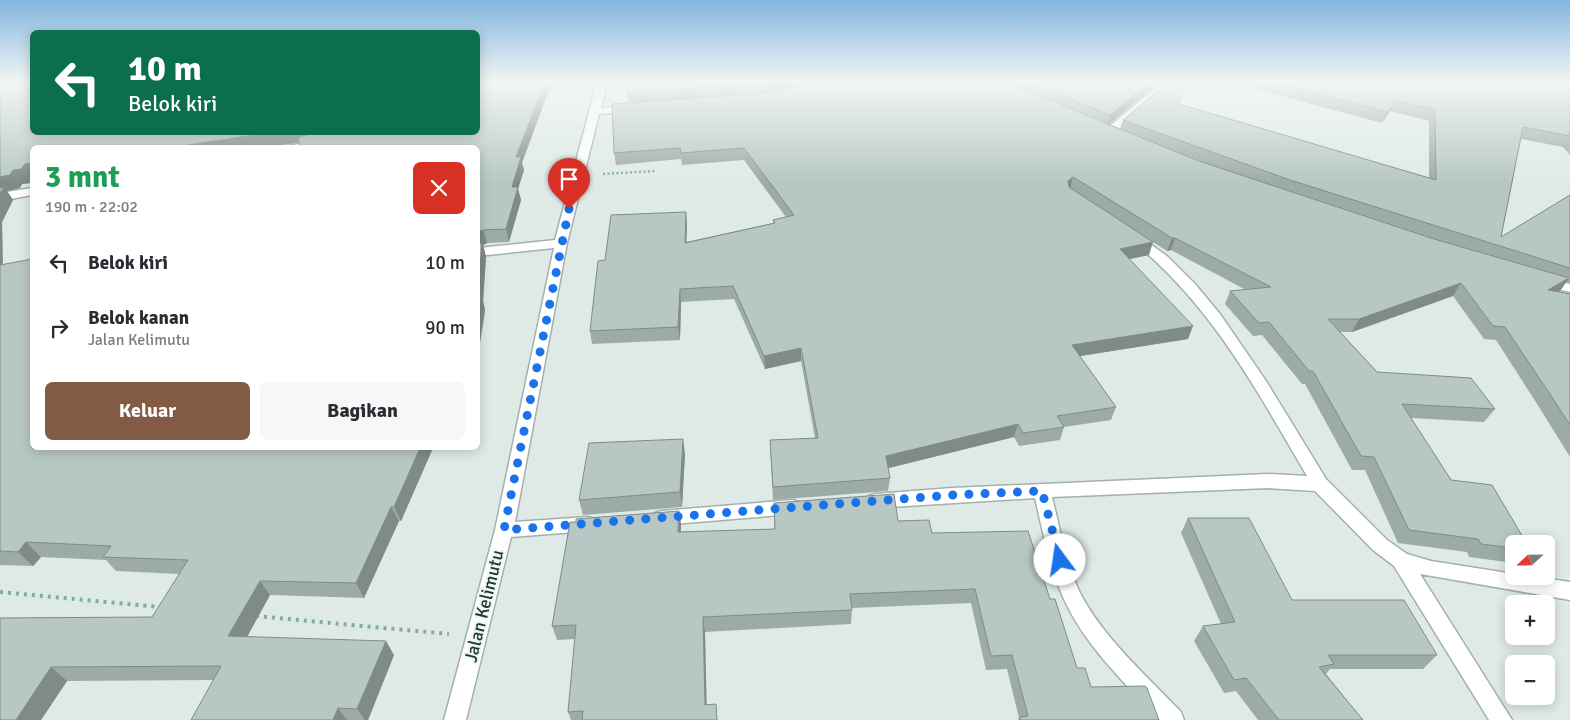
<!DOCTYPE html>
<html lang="id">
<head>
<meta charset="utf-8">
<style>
	body { margin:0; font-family:Signika,sans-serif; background:#f7f7f7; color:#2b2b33; height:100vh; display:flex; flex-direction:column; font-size:19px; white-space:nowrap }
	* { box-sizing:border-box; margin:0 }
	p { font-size:16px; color:#7c7c81 }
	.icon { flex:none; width:28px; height:28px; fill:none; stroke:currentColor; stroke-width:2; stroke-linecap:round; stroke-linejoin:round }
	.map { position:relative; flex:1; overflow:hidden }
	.side { position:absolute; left:30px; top:145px; width:450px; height:305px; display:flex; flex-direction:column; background:#fff; border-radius:8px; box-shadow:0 2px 12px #0003 }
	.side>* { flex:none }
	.banner { position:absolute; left:30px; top:30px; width:450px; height:105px; border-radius:8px; box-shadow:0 2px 12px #0003; background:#0b6e4f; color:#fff; overflow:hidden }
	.needle { width:32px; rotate:248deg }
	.buttons { position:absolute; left:1505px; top:535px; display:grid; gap:10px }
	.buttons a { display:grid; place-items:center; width:50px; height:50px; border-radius:8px; background:#fff; box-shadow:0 2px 12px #0003; font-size:25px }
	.pin { position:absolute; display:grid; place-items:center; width:42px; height:42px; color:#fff; margin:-51px -21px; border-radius:50% 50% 50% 0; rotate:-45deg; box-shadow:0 0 5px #0007 }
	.pin .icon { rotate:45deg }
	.me { position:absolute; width:55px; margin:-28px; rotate:346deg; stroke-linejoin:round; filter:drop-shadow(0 0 4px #0008) }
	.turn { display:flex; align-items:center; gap:18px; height:105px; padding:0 15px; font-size:22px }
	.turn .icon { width:65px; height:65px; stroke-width:2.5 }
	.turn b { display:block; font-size:35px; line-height:42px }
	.round { display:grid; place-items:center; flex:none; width:52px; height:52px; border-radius:8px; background:#f7f7f7 }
	.headline { display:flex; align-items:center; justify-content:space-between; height:85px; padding:0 15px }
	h1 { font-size:30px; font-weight:800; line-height:38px; color:#1e9e55 }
	.primary-button { display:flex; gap:10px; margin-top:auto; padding:10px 15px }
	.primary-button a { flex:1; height:58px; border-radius:8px; background:#835a43; color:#fff; font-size:20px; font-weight:800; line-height:58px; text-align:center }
	.primary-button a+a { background:#f7f7f7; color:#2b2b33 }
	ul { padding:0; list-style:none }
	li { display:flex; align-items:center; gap:15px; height:65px; padding:0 15px }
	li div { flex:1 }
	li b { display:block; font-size:19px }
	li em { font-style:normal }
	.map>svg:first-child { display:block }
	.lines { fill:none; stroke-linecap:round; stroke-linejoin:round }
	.minor-casing { stroke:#a2b1ae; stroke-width:3 }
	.path-far1 { stroke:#7fada5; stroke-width:2.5; stroke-dasharray:2 2.5; stroke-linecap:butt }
	.path { stroke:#7fada5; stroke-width:4; stroke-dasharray:3 5; stroke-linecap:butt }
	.minor { fill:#fff; fill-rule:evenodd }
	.wall { fill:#9daba8; fill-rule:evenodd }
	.shaded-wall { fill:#808b88 }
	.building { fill:#b7c7c3; stroke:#808b88 }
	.route { stroke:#1a73e8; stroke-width:9; stroke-dasharray:0 16.2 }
	.labels { text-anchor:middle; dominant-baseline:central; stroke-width:4.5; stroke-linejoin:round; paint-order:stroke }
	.street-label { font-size:18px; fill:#203936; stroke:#eff7f4 }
</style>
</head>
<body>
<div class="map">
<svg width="1570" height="720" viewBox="0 0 1570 720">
	<rect width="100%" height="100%" fill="#dfeae7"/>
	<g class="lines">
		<defs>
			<path id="minor" d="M597,82H607L601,108L634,105L639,108L634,111L599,114L567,243L515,522L588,517L594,519L597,524L594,529L588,531L511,537L466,720H444L495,530L554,248L478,256V248L555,240Z
				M1163,82H1174L1112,135H1104V131Z
				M319,139L324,142L323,144L307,148H281Z
				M32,188V195L0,201V193Z
				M1135,233L1168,257L1195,284L1220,314L1266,381L1326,479L1387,540L1407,554L1431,561L1514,574V576H1530L1570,582V600L1420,574L1512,720H1489L1394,566L1373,550L1315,491L1268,488L1052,497C1060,529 1066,563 1080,593C1104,639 1146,675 1181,712L1184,720H1158C1124,681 1084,645 1063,597C1049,565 1043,532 1035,498L875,508L869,506L866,501L869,496L875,494L952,488L1268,474L1307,476C1256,389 1211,304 1131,240L1129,237L1131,234Z
				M1545,278L1570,284V292L1540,285L1538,282L1540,279Z
				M793,500L799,502L802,507L799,512L793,514L661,525L655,523L652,518L655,513L661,511Z"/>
		</defs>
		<use href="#minor" class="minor-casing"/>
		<path class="path-far1" d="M603,174L655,171"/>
		<path class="path" d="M0,592L160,607
			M256,616L449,634"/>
		<use href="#minor" class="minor"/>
	</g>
	<path class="wall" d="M627,82H1160L1109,124L1120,129L1123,120L1179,104L1429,178V121L1390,111L1382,123L1229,82H1570V155L1563,147L1521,139L1501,237L1570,195V283L1566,282L1560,291L1558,292L1570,294V457L1539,407L1496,340L1484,339L1453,296L1352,332H1340L1377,372L1495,409L1484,422L1411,418L1451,480L1514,544V563L1469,557L1467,552L1398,543L1365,470H1352L1305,384H1302L1262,335L1253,336L1225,304L1230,291L1246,290L1171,250L1167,251L1148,239L1149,255L1129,259L1188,339L1080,356L1116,407L1111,420L1064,427L1060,440L1019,446L1014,437L888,468L890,478L888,491L773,500L770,440L815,438L801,361L765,369L734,299L681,302L680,340L592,344L590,331L605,260L687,224L686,242L773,223V220L786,217L744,160L682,165L681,159L616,165L614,153L628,103L627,93ZM1182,154L1218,168L1199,161Z
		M32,132H478L522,163L524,170L518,189L521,200L509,242L487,243L483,245L486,257L483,301L485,310L479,349L478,350V148L299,142L32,148V179L30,183L22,184L20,188L7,191L13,200L2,222L3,265L32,448H433L401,521H399L364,598L270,595L247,636L394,655L368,720H191L214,680L67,681L41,720H0V618L152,617L179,574L116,571L106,560L41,557L33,566L0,565V194Z
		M685,454L682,507L583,515L579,500Z
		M774,503L898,521L932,533L1050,599L1077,668L1091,687L1159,720H1018L1019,718L1007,669L986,670L971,603L852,608L851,624L705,632L706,705L718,720H571L568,712L575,639L557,640L552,626L679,511L681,525V532L774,529Z
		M1188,518L1292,600L1437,655L1423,669H1330L1326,674L1363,720H1258L1236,691L1224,693L1194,641L1203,626L1221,624L1181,533Z"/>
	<path class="shaded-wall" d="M545,82H552L522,163L524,170L518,189L521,200L509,242L506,229L516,157Z
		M770,82H827L763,94V83Z
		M1150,82H1160L1107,126L1110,115Z
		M1396,100L1390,111L1382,123L1388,112Z
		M274,132H343L296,143L263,148H168Z
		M32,163V179L30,183L22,184L20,188L7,191L13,200L2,222L3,281L0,277V177L25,164Z
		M1073,177L1070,189L1065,193L1068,181Z
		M686,212L687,224L686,255L685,243Z
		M483,230L487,243L483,245L486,257L483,301L485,310L479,349L478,345V232Z
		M1172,238H1175L1171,250L1167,251Z
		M1153,242L1149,255L1116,262L1120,249Z
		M1569,278L1560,291L1539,303L1548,290Z
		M1461,283L1453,296L1352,332L1359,319Z
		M680,289L681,302L680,340L678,327Z
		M1193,326L1188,339L1068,358L1072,345Z
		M801,348V361L765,369L764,356Z
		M1018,424L1014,437L885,469L886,456Z
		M683,439L685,454L682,507L680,492Z
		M420,448H433L401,521L394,507Z
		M391,507L399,521L364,598L356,583Z
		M679,511L681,525L680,547L678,532Z
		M26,542L41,557L33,566L18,552Z
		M260,581L270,595L240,650L228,636Z
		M703,617L705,632L707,718L705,705Z
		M386,641L394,655L368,720H365L357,709Z
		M51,667L67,681L41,720H16Z
		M338,708L347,720H333Z"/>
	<path class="building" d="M0,82H32V132H274L168,148H32V163L25,164L21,169L13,170L10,175L0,177Z
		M478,82H545L516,157H521L512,187H518L506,229L483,230L478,232V148H300L298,137L321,132H478Z
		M627,82H770L763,83L627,93Z
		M822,82H1005L1199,161L1434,239L1569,278L1548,290L1570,294V425L1550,394L1505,327L1493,326L1461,283L1359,319H1328L1377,372L1471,378L1495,409L1402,404L1451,480L1492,485L1527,544H1514V548L1481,544L1478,539L1409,530L1374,457L1361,456L1313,371H1309L1269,322L1259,323L1230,291L1271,287L1175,238H1172L1073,177L1068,181L1069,187L1153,242L1120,249L1193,326L1072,345L1116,407L1057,416L1064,427L1023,433L1018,424L886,456L890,478L773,487L770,440L818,438L801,348L764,356L733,286L680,289L678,327L590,331L598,261L605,260L611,215L686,212L685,243L775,223L773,220L794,215L744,148L681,153L680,148L614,153L612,104L763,93Z
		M1026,82H1150L1110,115Z
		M1168,82H1185L1179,104L1436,180L1435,110L1396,100L1388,112L1273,82H1570V136L1523,127L1501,237L1570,195V268L1290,180L1123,120Z
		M4,187L0,194V188Z
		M478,243H482L478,296Z
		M32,259V448H420L394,507H391L356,583L260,581L228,636L386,641L357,709L338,708L333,720H191L221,666L51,667L16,720H0V618L152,617L188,560L103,557L111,546L26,542L18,552L0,551V265Z
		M478,296H481L478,316Z
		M683,439L680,492L579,500L589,443Z
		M894,494L898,521L929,520L932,533L1028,531L1050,599H1055L1077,668H1085L1091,687L1145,686L1147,688L1159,720H1020V717L1028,716L1012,655L991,656L975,589L850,594L852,610L703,617L705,705L716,704L717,720H582L583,711L568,712L576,625L552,626L570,522H576V519L679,511L678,532L775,529L774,503Z
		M1188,518H1249L1292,600H1404L1437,655H1328L1334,664L1319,667L1363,720H1279L1246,678L1234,680L1203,626L1235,622Z"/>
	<linearGradient id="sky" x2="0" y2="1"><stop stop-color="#81b6de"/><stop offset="0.45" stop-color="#f1f6f4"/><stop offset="1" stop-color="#f1f6f4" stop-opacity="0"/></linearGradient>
	<rect width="1570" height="183" fill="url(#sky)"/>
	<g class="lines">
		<path class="route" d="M569,209L504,530L952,495L1042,491L1060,560"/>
	</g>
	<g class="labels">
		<g class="street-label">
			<text transform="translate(484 606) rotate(-76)">Jalan Kelimutu</text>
		</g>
	</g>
</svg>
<div class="buttons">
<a><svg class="needle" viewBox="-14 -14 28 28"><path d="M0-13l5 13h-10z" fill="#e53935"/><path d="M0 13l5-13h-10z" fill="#7c7c81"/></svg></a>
<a>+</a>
<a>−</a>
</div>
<div class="pin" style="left:569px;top:209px;background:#d93025"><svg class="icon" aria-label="arrive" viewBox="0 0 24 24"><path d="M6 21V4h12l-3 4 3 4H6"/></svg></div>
<svg class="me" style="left:1060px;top:560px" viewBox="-20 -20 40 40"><circle r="19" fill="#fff"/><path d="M0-13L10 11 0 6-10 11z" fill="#1a73e8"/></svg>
<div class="banner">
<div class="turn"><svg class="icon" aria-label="left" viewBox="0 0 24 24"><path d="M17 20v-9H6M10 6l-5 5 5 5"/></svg><div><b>10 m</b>Belok kiri</div></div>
</div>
<section class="side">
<div class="headline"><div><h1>3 mnt</h1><p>190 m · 22:02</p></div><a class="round" style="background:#d93025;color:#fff"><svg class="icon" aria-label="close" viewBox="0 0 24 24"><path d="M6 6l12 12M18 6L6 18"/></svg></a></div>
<ul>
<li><svg class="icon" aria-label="left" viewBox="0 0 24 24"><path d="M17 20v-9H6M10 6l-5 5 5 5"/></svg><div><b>Belok kiri</b></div><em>10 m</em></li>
<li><svg class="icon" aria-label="right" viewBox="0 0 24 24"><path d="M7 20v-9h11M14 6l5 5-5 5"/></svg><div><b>Belok kanan</b><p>Jalan Kelimutu</p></div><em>90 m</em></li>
</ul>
<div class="primary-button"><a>Keluar</a><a>Bagikan</a></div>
</section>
</div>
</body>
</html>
